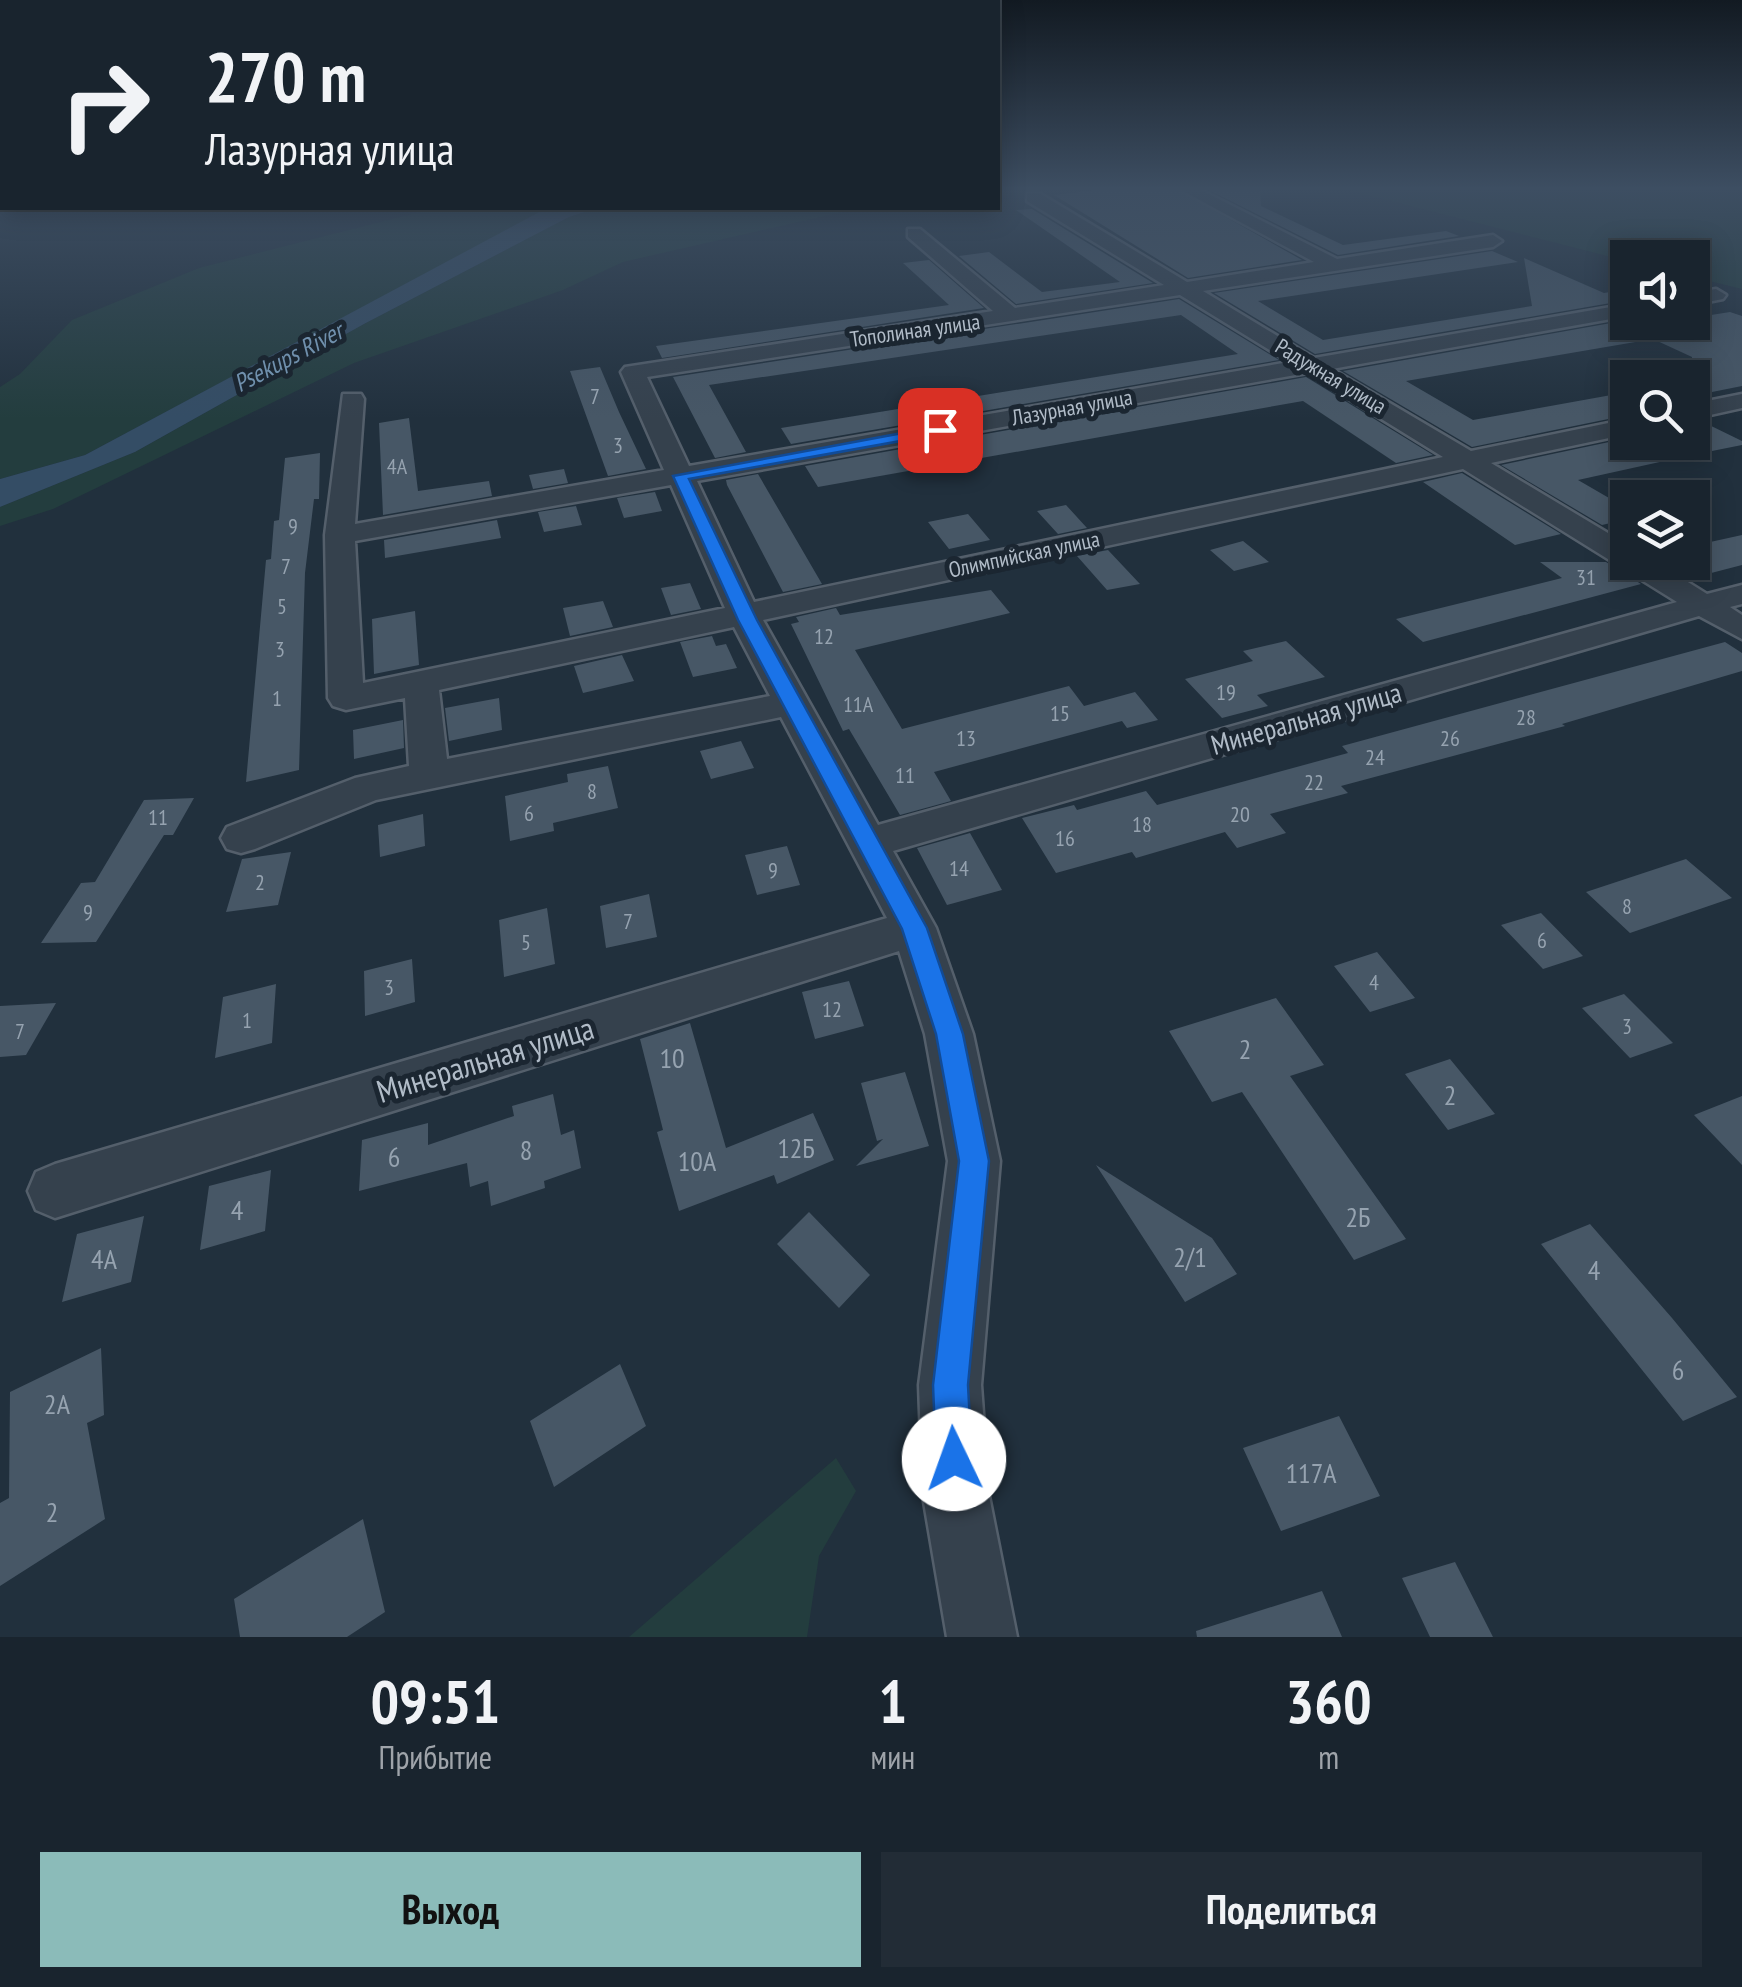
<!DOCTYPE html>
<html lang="ru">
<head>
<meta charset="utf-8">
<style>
	body { margin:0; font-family:"PT Sans Narrow",sans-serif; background:#222c36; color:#f1f3f6; height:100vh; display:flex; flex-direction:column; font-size:38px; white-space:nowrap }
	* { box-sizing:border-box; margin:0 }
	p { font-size:32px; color:#9fa4aa }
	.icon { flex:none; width:55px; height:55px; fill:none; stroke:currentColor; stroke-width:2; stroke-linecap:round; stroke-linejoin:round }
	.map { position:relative; height:1637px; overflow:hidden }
	.details { display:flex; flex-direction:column; background:#19242e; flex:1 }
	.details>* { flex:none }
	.guide { position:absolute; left:0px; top:0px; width:1000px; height:210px; box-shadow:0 5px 25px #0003,0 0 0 2px #37414a; background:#19242e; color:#f1f3f6; overflow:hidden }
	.buttons { position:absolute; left:1610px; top:240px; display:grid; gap:20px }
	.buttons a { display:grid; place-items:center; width:100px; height:100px; border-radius:0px; background:#19242e; box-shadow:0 5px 25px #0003,0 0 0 2px #37414a; font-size:50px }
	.pin { position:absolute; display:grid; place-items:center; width:85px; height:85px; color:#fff; margin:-42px; border-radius:20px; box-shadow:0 5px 15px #0006 }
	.me { position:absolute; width:110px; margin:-55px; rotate:357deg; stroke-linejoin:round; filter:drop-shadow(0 0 8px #0008) }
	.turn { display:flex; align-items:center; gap:35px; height:210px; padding:0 40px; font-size:45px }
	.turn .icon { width:130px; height:130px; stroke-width:2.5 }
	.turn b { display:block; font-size:70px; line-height:85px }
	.eta { display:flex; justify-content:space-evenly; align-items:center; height:170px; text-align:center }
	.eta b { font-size:60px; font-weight:600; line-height:70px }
	.button { display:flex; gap:20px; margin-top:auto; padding:20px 40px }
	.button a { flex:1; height:115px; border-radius:0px; background:#8bbbb9; color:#111; font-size:40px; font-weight:600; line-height:115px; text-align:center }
	.button a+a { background:#222c36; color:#f1f3f6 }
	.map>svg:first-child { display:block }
	.green { fill:#233d3e }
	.water { fill:#344d65 }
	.building { fill:#475766 }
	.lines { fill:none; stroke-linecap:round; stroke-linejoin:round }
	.minor-casing { stroke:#545f6b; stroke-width:5 }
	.minor { fill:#35414d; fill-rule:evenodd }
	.route { fill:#1a73e8; stroke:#114b97; stroke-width:2.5 }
	.labels { text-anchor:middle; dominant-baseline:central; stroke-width:10; stroke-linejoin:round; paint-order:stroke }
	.far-street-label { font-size:22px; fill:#b1bcc8; stroke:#1b2631 }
	.number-label { font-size:22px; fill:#96a3b0 }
	.far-water-label { font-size:25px; font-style:italic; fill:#7090ad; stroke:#1b2631 }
	.street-label { font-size:28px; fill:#b1bcc8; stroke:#1b2631 }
	.near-number-label { font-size:28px; fill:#96a3b0 }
	.near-street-label { font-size:32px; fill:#b1bcc8; stroke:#1b2631 }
</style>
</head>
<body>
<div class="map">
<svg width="1742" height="1637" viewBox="0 0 1742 1637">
	<rect width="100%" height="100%" fill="#21303d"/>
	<path class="green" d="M1348,190H1742V289L1693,277L1692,258L1627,261Z
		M436,208H549L85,455L0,479V387L20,374L72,320L199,268Z
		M597,208H860L623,262L563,290L354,363L53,509L0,526V507L135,452L364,324L569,217Z
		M836,1458L856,1491L819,1556L807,1637H629Z"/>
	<path class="water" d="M547,208H597L569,217L364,324L135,452L0,507V479L85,455Z"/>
	<path class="building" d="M1096,190H1178L1302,260L1188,278L1054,195Z
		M1209,190H1260L1261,206L1343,245L1446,231L1459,236L1338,255Z
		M1032,209L1153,283L1016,304L959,256L989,252L1042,292L1120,282L1016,210Z
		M1492,251L1518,262L1258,301L1323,340L1532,306L1524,258L1604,293L1628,289V300L1315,354L1214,293Z
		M929,260L984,308L662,358L656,346L949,305L903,263Z
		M1179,299L1279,360L791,444L781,428L1238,354L1181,315L709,385L746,452L715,458L673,377Z
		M1730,312L1742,316V386L1692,396V357L1653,339L1406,381L1473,420L1628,392V415L1472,447L1343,371L1628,320L1675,322L1692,330V318Z
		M600,367L619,412L646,469L608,476L570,371Z
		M1306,377L1433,455L1396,463L1303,401L818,487L805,466Z
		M409,418L418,491L489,481L492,496L383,515L379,423Z
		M1701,421L1742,441V445L1692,455V423Z
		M1628,438V442H1661L1687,456L1578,480L1628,509V519L1602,525L1501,465Z
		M320,453L319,499H314L305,573L299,770L246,782L266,560L271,559L274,521L279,520L285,458Z
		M564,469L568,483L533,489L529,475Z
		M1462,473L1561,534L1515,545L1423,482Z
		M758,474L822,584L783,592L727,485L726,480Z
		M655,492L662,511L624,518L617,498Z
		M1066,505L1087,528L1058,534L1037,511Z
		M576,506L582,525L544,532L538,512Z
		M968,514L990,540L949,549L928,522Z
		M497,520L501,538L385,558L384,540Z
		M1742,535V565L1692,578V546Z
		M1243,541L1269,562L1234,571L1210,550Z
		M1108,550L1140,584L1107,590L1077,556Z
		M1540,562H1606L1641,584L1423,642L1396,619L1562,578Z
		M690,583L701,609L671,615L661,588Z
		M991,590L1010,613L855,650L902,729L1069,686L1084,706L1135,692L1158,720L1127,728L1122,721L934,772L951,801L900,815L849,729L843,731L791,624L799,622L796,617L836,608L840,615Z
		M603,601L613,627L570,636L563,608Z
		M415,611L419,665L374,674L372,619Z
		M712,636L716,646L726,644L737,668L693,677L680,642Z
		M1286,641L1325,677L1257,695L1268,706L1222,718L1185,679L1253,661L1243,651Z
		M1725,642L1742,653V671L1562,724L1565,726L1341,786L1348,793L1270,814L1286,833L1237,848L1225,832L1136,858L1132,852L1056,873L1022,818L1074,805L1077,810L1146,791L1157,805L1348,753L1342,746Z
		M622,655L634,681L583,693L574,666Z
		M499,698L502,730L449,741L445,708Z
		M403,720L404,748L354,759L353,730Z
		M741,741L754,768L711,779L700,751Z
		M608,766L618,808L553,823L554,831L510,841L505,796L568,782L567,774Z
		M194,798L173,835H164L96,942L41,943L81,883L95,882L144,800Z
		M423,814L425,846L380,857L378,825Z
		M970,833L1002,890L947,905L917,848Z
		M787,846L800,885L757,895L745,855Z
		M291,852L278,905L226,912L242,859Z
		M1686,859L1732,898L1630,933L1586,892Z
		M649,894L657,937L606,948L600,906Z
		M547,908L555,964L504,977L499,920Z
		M1541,913L1583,956L1543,969L1501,925Z
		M1377,952L1415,998L1370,1012L1334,966Z
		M412,959L415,1002L365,1016L364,971Z
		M849,981L864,1026L815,1039L802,992Z
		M276,984L272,1043L215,1058L223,997Z
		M1624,994L1673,1043L1630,1058L1582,1008Z
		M1276,998L1324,1065L1290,1076L1406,1239L1354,1260L1242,1092L1212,1102L1169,1031Z
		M56,1003L26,1055L0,1057V1006Z
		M690,1023L726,1148L813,1113L834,1160L777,1184L774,1175L679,1211L657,1132L663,1130L640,1039Z
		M1450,1059L1495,1114L1448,1130L1405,1074Z
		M905,1072L929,1146L856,1166L883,1139L877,1141L861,1083Z
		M553,1094L561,1135L574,1130L581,1168L544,1181L545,1188L491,1206L488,1181L470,1187L467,1163L359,1191L362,1140L428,1123V1145L514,1116L512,1106Z
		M1742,1096V1165L1694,1115Z
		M1096,1165L1212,1238L1237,1274L1185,1302Z
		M271,1170L265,1231L200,1250L209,1186Z
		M809,1212L870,1275L839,1308L777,1244Z
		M144,1216L131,1282L62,1302L77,1234Z
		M1590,1224L1672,1318L1737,1397L1683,1421L1541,1244Z
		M101,1348L104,1415L87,1423L105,1519L0,1586V1503L9,1498L10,1392Z
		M620,1364L646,1426L554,1487L530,1421Z
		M1339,1416L1380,1496L1281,1531L1243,1448Z
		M363,1519L385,1612L347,1637H240L234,1599Z
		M1455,1562L1493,1637H1430L1402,1578Z
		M1322,1591L1342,1637H1197L1196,1631Z"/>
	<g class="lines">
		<defs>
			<path id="minor" d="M1181,190H1201L1337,259L1493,235L1502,241L1493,247L1203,291L1314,358L1628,304V316L1332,369L1471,451L1628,419V434L1491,463L1628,545V562H1656L1707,594L1742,585V604L1730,607L1742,615V639L1699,616L893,851L936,928L973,1034L1000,1161L981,1385L989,1496L1017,1637H947L923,1496L919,1385L948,1161L925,1034L899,951L55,1218L36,1210L28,1191L36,1172L55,1164L887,918L781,717L376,800L255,849L241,853L227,849L221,838L227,827L355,778L409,766L405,698L346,710L333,706L328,698L325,535L343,394H361L364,399L355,524L664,470L621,372L625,367L993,311L908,237V229H920L1015,308L1164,285L1027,201V193H1039L1187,282L1314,262ZM1180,295L1289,362L689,466L647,377ZM1307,373L1443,457L754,602L697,481ZM1463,469L1677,602L878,825L763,620ZM671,485L725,608L363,683L355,541ZM734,627L770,696L447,759L439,690Z
				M1716,289L1726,295L1723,299L1692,305V293Z
				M1742,394V408L1692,419V404Z"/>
		</defs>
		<use href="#minor" class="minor-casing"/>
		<use href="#minor" class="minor"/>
	</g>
	<linearGradient id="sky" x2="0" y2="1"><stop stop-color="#121a22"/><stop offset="0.45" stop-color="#3d4e62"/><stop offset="1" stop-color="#3d4e62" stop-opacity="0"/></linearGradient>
	<rect width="1742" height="419" fill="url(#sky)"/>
	<path class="route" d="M940,426L945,433L689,479L757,620L927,928L963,1034L989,1161L968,1385L972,1459L967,1472L954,1477L941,1472L936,1459L933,1385L959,1161L936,1034L902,929L738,620L673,476Z"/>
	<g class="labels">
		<g class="far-street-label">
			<text transform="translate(915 330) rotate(-8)">Тополиная улица</text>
			<text transform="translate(1331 376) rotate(31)">Радужная улица</text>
			<text transform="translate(1072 407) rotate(-10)">Лазурная улица</text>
			<text transform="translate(1024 554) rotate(-12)">Олимпийская улица</text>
		</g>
		<g class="number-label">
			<text x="595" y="396">7</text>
			<text x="618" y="445">3</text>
			<text x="397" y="466">4А</text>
			<text x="293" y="526">9</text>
			<text x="286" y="566">7</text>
			<text x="1586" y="577">31</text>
			<text x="282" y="606">5</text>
			<text x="824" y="636">12</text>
			<text x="280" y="649">3</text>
			<text x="1226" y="692">19</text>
			<text x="277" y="698">1</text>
			<text x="858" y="704">11А</text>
			<text x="1060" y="713">15</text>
			<text x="1526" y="717">28</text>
			<text x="966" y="738">13</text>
			<text x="1450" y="738">26</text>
			<text x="1375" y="757">24</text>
			<text x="905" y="775">11</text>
			<text x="1314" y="782">22</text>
			<text x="592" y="791">8</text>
			<text x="529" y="813">6</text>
			<text x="1240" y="814">20</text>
			<text x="158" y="817">11</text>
			<text x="1142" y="824">18</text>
			<text x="1065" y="838">16</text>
			<text x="959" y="868">14</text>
			<text x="773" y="870">9</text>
			<text x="260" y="882">2</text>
			<text x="1627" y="906">8</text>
			<text x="88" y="912">9</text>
			<text x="628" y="921">7</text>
			<text x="1542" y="940">6</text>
			<text x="526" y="942">5</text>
			<text x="1374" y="982">4</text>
			<text x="389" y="987">3</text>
			<text x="832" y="1009">12</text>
			<text x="247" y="1020">1</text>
			<text x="1627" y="1026">3</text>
			<text x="20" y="1031">7</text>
		</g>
		<g class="far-water-label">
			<text transform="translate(288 357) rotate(-28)">Psekups River</text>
		</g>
		<g class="street-label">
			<text transform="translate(1306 718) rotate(-16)">Минеральная улица</text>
		</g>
		<g class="near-number-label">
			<text x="1245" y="1048">2</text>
			<text x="672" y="1057">10</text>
			<text x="1450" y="1094">2</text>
			<text x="796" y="1147">12Б</text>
			<text x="526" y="1149">8</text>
			<text x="394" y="1156">6</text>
			<text x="697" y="1160">10А</text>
			<text x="237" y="1209">4</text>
			<text x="1358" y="1216">2Б</text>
			<text x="1190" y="1256">2/1</text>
			<text x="104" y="1258">4А</text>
			<text x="1594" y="1269">4</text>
			<text x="1678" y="1369">6</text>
			<text x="57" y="1403">2А</text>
			<text x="1311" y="1472">117А</text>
			<text x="52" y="1511">2</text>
		</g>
		<g class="near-street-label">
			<text transform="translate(485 1059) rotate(-17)">Минеральная улица</text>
		</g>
	</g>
</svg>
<div class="buttons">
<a><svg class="icon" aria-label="sound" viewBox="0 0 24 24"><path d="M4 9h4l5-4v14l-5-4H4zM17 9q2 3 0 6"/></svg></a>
<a><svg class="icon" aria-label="search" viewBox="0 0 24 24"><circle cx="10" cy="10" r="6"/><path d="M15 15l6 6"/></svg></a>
<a><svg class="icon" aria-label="layers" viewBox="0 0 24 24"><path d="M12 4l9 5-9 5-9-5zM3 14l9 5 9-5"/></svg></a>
</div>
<div class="pin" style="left:940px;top:430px;background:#d93025"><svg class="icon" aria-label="arrive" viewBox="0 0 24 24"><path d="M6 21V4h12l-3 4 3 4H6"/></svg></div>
<svg class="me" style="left:954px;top:1459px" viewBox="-20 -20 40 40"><circle r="19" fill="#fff"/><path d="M0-13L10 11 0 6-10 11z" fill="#1a73e8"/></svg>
<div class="guide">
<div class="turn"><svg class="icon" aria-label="right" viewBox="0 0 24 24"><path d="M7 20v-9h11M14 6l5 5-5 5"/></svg><div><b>270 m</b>Лазурная улица</div></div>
</div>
</div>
<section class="details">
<div class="eta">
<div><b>09:51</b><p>Прибытие</p></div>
<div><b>1</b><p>мин</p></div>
<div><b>360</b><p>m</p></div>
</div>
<div class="button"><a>Выход</a><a>Поделиться</a></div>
</section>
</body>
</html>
